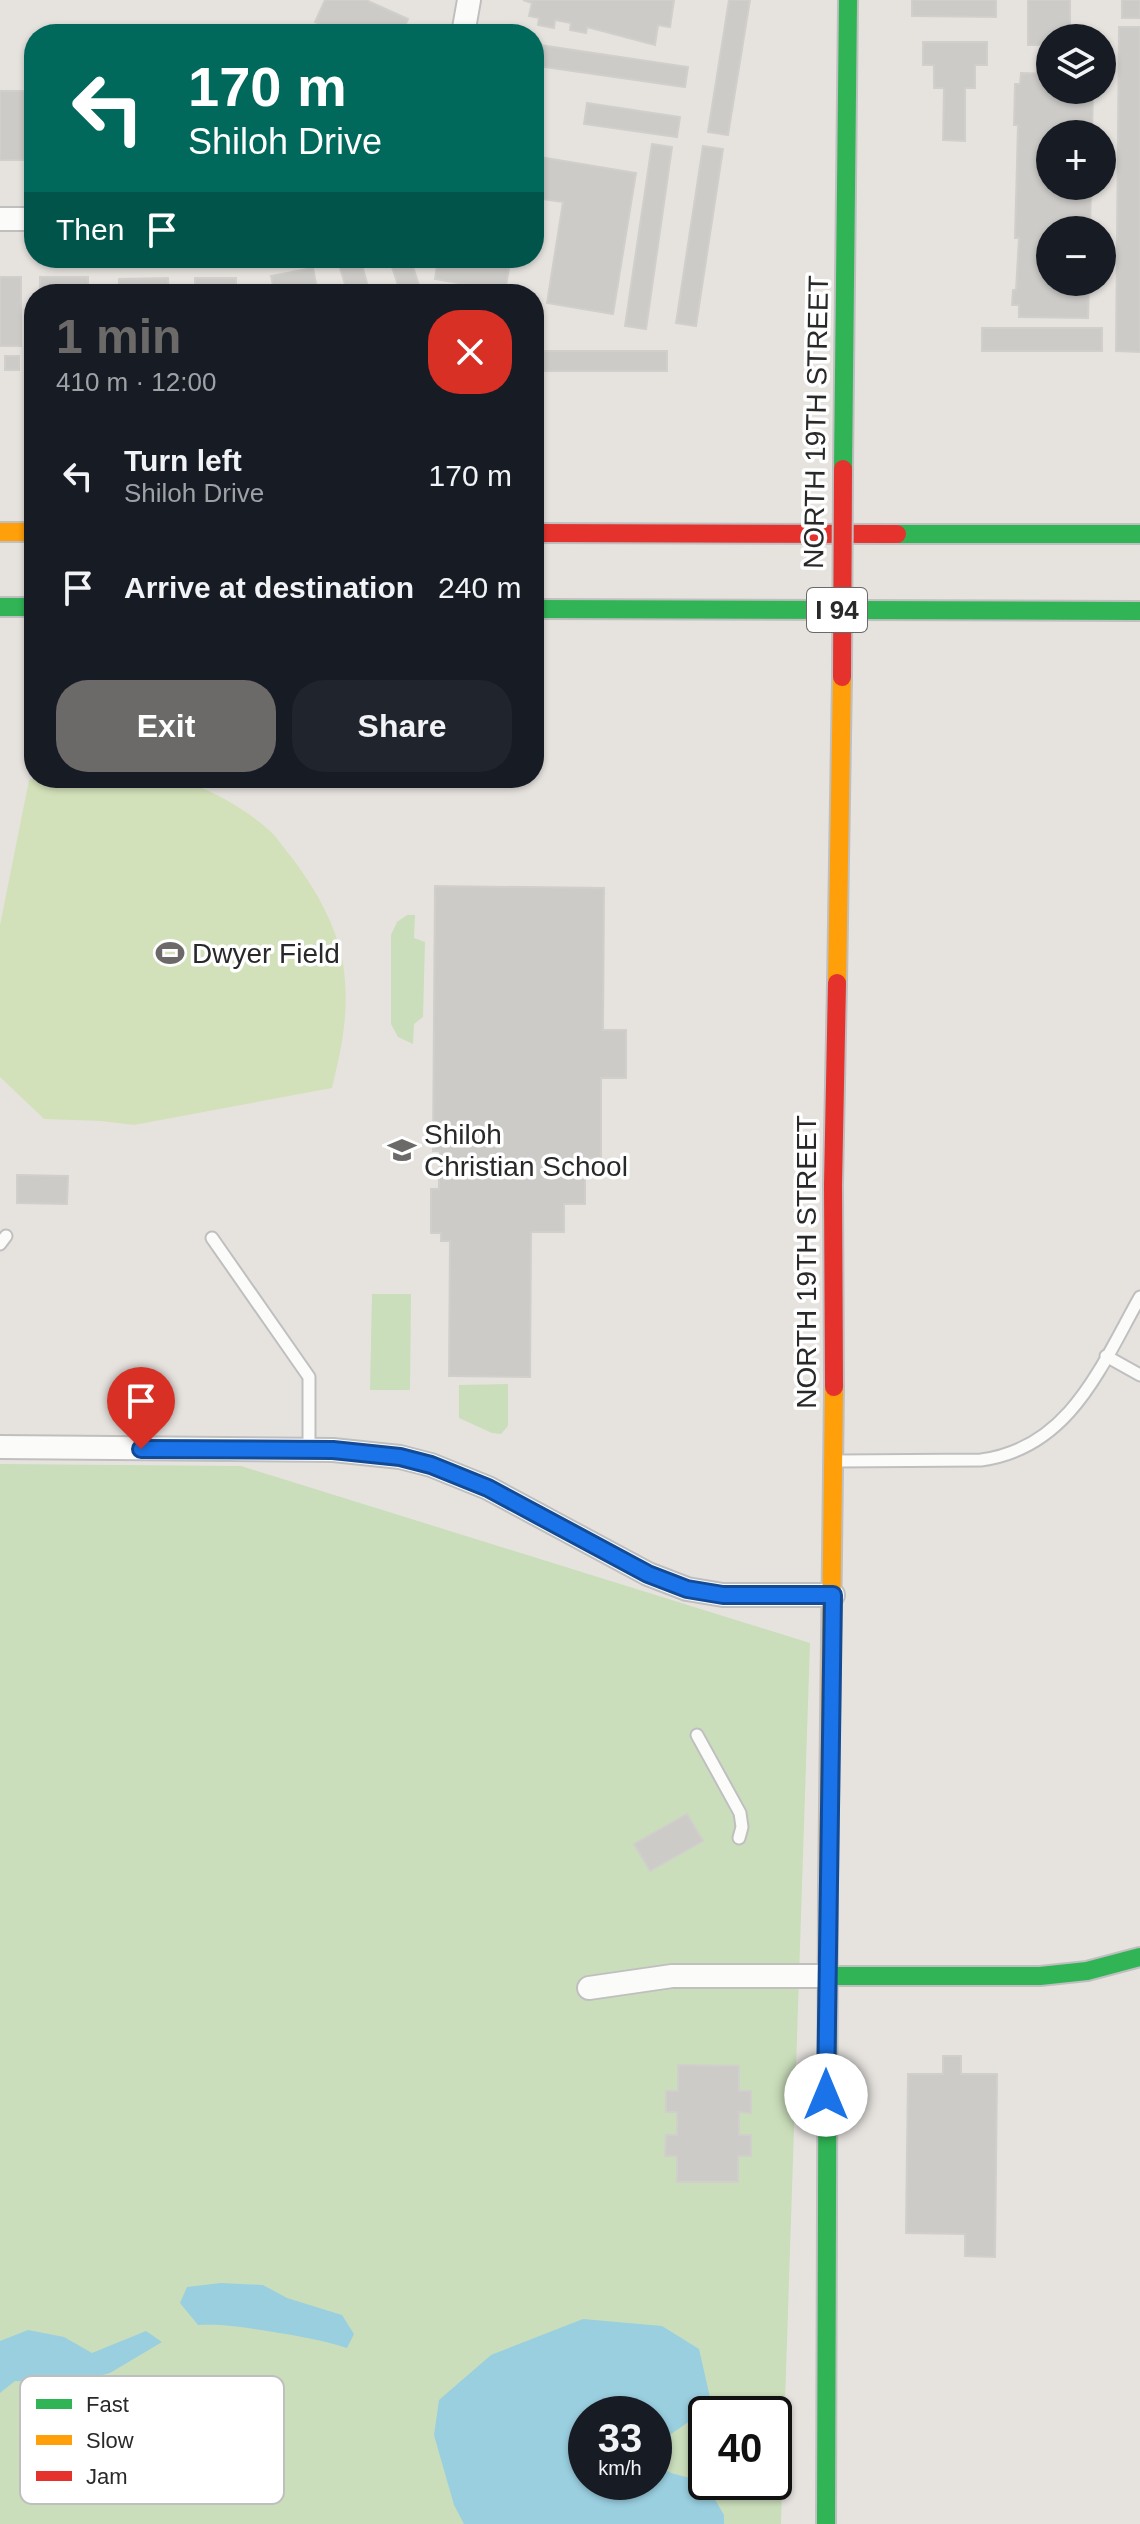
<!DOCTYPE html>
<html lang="en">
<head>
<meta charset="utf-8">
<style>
	body { margin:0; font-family:Arial,sans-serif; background:#20242c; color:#f1f3f6; height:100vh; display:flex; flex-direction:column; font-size:30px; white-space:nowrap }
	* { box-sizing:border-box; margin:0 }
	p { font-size:26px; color:#9ea1a6 }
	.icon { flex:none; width:44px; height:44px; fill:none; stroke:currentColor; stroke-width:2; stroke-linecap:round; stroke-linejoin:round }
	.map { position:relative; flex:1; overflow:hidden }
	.details { position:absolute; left:24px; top:284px; width:520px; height:504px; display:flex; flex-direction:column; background:#171b24; border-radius:32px; box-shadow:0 2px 6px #0004 }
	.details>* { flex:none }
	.guide { position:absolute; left:24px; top:24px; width:520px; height:244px; border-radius:32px; box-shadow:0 2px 6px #0004; background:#00695c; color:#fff; overflow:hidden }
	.fabs { position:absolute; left:1036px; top:24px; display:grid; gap:16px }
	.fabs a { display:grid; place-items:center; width:80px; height:80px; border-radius:50%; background:#171b24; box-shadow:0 2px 6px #0004; font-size:40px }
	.speed { position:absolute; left:568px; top:2396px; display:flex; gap:16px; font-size:40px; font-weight:700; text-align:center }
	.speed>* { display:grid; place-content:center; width:104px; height:104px; border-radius:50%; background:#171b24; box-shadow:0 2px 6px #0004; line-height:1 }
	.speed small { font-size:20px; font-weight:400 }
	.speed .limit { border:4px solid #111; border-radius:12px; background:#fff; color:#111 }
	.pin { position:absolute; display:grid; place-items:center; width:68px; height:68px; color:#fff; margin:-82px -34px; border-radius:50% 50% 50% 0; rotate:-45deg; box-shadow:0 0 8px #0007 }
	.pin .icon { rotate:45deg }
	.me { position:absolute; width:88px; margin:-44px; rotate:0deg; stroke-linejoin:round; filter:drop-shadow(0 0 6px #0008) }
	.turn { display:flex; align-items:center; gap:28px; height:168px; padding:0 32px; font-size:36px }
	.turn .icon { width:104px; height:104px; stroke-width:2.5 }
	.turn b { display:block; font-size:56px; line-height:68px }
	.then { display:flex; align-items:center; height:76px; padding:0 32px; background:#0003; gap:16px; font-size:30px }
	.round { display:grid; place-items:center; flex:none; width:84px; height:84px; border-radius:32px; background:#20242c }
	.head { display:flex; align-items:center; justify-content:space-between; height:136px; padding:0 32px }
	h1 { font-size:48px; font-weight:800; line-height:60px; color:#6b6a69 }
	.action { display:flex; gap:16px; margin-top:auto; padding:16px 32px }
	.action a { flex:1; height:92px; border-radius:32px; background:#6b6a69; color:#fff; font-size:32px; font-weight:800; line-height:92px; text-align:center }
	.action a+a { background:#20242c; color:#f1f3f6 }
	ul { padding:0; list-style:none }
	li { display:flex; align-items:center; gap:24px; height:112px; padding:0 32px }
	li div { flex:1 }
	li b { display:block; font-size:30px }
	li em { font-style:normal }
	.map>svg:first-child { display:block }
	.green { fill:#cadebb; fill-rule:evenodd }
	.pitch { fill:#d3e1ba }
	.water { fill:#9acfe0 }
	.building { fill:#cdcbc8; stroke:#d1cfcb; stroke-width:2 }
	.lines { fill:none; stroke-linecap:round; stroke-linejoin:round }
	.lane-casing { stroke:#c0bfc0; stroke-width:15 }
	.street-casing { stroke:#c0bfc0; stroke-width:26 }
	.fast-casing { stroke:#c0bfc0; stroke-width:22 }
	.slow-casing { stroke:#c0bfc0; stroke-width:22 }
	.jam-casing { stroke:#c0bfc0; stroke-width:22 }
	.lane { stroke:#fbfbfa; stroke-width:11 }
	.street { stroke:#fbfbfa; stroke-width:22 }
	.fast { stroke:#30b455; stroke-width:18 }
	.slow { stroke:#ff9f0a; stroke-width:18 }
	.jam { stroke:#e5322d; stroke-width:18 }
	.jam-bridge-casing { stroke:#c0bfc0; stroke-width:22; stroke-linecap:butt }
	.jam-bridge { stroke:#e5322d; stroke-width:18 }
	.route-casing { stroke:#114b97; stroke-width:20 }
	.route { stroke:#1a73e8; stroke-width:14 }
	.labels { text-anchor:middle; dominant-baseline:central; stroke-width:7; stroke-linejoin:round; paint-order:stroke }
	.shield { fill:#fff; stroke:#696969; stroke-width:2 }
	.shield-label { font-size:26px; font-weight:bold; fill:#292929 }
	.street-label { font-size:28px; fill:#292929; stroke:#fff }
	.poi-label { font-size:28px; fill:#292929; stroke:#fff; text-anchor:start }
	.key { fill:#fff; stroke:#bfbfbf; stroke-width:2 }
	.key-label { font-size:22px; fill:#292929 }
</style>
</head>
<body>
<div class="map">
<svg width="1140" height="2524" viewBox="0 0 1140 2524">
	<rect width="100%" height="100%" fill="#e6e3df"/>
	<path class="green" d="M407,915H415L414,938L425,942L423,1017L414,1024L413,1044L398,1037L391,1024V935L397,922Z
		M372,1294H411L410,1390H370Z
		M508,1384V1426L501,1434L492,1433L459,1418V1385Z
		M0,1464L241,1466L810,1643L781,2524H0ZM586,2414H654V2482H586ZM706,2414H774V2482H706Z"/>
	<path class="pitch" d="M38,778H173C208,788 242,806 269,830C277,837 282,846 289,854C317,890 342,933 345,980C348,1019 341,1051 332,1088L134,1125L101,1121L44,1119L0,1077V925L29,780Z"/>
	<path class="water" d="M221,2283L263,2285L287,2298L342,2315L354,2334L347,2348C316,2338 286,2334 254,2329C234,2326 220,2324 198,2325L180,2303L187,2287Z
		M583,2319L662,2326L699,2349L712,2406L671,2434L654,2449V2414H586V2482H654V2463L671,2473L705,2482L724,2515V2524H464L454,2505L434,2435L439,2400L491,2355Z
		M28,2330L64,2337L92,2353L146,2331L162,2342L110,2373L68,2384L15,2381L0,2393V2341Z"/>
	<path class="building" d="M325,0H366L408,19L401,34H341L315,22Z
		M523,0H674L670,27L658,25L655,45L587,27L586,33L570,30L571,23L555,20L554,28L538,25L539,18L529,16L532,3Z
		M729,0H750L728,135L708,132Z
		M912,0H996V17L912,16Z
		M1028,0H1070V38H1050V45H1028Z
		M1122,0H1140V18H1122Z
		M1119,27H1140V352L1116,351Z
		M923,42H987V65H975V88H965V141L943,140L944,88H934V65H923Z
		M540,45L688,67L685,87L537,66Z
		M1021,73L1050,74V90H1093L1092,134H1050V186H1091L1090,230H1050V282H1089L1088,318L1019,317V305H1012L1013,290H1016L1019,238H1015L1018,125H1014L1015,84H1020Z
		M0,91H34V160H0Z
		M587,103L680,117L677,137L584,124Z
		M652,144L672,147L646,329L625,326Z
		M703,146L723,149L696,326L676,323Z
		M534,156L636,173L613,314L547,303L563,202L534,198Z
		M337,258H360L370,294H348Z
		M389,258H410L422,294H401Z
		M438,258H511L505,291L435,279Z
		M313,268L318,294H325H275L271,276Z
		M0,277H21V346H0Z
		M40,277H88V294H40Z
		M168,278L169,294H119V279Z
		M195,278H236V294H195Z
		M982,328H1102V351H982Z
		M534,351H667V371H534Z
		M5,356H19V370H5Z
		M435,886L604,888L603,1030H626V1078H601V1158H585V1204H564V1232H531L530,1377L449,1376L450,1241H441V1233H431V1189H439V1177L440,1151H433Z
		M17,1175L68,1176L67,1204L17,1203Z
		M687,1814L703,1841L650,1871L634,1844Z
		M943,2056H961V2074H997L995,2257L965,2256V2234L906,2233L908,2074H943Z
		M678,2065L739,2066V2091H751V2113L739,2112V2135H751V2156H738V2182H677V2156H665L666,2135H677V2112H666V2091H678Z"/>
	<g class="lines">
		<defs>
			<path id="lane" d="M212,1238L309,1377V1450
				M0,1244L6,1236
				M1106,1356L1140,1375
				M837,1461L981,1460C1070,1448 1101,1366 1140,1297
				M697,1735L740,1813L742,1827L739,1838"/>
			<path id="street" d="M463,34L469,0
				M0,219H34
				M0,1447L333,1450L400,1457L431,1465L488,1488L648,1574L687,1589L723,1595H833
				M589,1988L672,1976H827"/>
			<path id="fast" d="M843,469L848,0
				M897,534H1140
				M0,607H34
				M534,609L1140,611
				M827,1976H1040L1087,1971L1140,1957
				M826,2524L828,1889"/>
			<path id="slow" d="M0,532H34
				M837,983L842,677
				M828,1889L834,1387"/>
			<path id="jam" d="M534,533L897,534
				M834,1387L833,1185L837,983"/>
		</defs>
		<use href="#lane" class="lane-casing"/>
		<use href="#street" class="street-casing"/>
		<use href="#fast" class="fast-casing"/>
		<use href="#slow" class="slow-casing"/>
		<use href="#jam" class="jam-casing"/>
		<use href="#lane" class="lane"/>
		<use href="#street" class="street"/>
		<use href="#fast" class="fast"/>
		<use href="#slow" class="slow"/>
		<use href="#jam" class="jam"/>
		<defs>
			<path id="jam-bridge" d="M842,677L843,469"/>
		</defs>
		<use href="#jam-bridge" class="jam-bridge-casing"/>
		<use href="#jam-bridge" class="jam-bridge"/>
	</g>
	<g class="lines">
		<defs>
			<path id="route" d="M141,1449L333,1450L400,1457L431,1465L488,1488L648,1574L687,1589L723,1595H833L826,2095"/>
		</defs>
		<use href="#route" class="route-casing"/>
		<use href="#route" class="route"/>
	</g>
	<defs>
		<symbol id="stadium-bare" viewBox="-9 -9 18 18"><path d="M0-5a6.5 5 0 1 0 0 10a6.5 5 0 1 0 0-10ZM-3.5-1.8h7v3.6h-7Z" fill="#6b6a69" stroke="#fff" stroke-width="2.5" paint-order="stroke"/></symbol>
		<symbol id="school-bare" viewBox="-9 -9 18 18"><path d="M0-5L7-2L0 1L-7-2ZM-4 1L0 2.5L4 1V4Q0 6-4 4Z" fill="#6b6a69" stroke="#fff" stroke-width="2.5" paint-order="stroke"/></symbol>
	</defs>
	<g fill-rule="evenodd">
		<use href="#stadium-bare" x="150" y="933" width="40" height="40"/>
		<use href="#school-bare" x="382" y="1130" width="40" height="40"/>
	</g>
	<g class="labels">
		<rect class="shield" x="807" y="588" width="60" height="44" rx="6"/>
		<g class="shield-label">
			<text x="837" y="610">I 94</text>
		</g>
		<g class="street-label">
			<text transform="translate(816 422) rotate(-89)">NORTH 19TH STREET</text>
			<text transform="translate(806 1262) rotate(-90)">NORTH 19TH STREET</text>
		</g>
		<g class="poi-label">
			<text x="192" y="953">Dwyer Field</text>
			<text x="424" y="1134">Shiloh<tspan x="424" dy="32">Christian School</tspan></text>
		</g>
	</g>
	<rect x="20" y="2376" width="264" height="128" rx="12" class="key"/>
	<rect x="36" y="2399" width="36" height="10" fill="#30b455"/>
	<rect x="36" y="2435" width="36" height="10" fill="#ff9f0a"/>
	<rect x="36" y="2471" width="36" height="10" fill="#e5322d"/>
	<g class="key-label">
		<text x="86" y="2412">Fast</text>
		<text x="86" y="2448">Slow</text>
		<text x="86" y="2484">Jam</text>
	</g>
</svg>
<div class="fabs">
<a><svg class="icon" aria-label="layers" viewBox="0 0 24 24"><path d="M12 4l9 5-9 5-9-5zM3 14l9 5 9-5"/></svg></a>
<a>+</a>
<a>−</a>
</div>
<div class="speed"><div>33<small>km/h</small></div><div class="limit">40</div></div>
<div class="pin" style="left:141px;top:1449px;background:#d93025"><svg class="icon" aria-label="arrive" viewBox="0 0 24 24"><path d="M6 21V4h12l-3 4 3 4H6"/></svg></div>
<svg class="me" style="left:826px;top:2095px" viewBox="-20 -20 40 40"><circle r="19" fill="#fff"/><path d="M0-13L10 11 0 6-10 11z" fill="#1a73e8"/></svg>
<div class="guide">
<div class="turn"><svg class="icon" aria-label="left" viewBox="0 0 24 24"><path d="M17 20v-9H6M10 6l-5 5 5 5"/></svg><div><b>170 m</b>Shiloh Drive</div></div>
<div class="then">Then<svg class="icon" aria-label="arrive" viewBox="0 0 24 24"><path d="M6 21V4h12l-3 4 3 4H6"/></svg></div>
</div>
<section class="details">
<div class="head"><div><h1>1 min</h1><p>410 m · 12:00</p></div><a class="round" style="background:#d93025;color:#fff"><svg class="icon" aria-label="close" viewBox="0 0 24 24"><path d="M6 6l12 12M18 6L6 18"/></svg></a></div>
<ul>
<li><svg class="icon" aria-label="left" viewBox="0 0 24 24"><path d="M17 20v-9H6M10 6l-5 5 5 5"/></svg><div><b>Turn left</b><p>Shiloh Drive</p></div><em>170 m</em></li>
<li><svg class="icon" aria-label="arrive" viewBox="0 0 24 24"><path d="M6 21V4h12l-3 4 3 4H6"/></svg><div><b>Arrive at destination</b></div><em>240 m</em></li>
</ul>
<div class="action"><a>Exit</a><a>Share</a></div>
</section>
</div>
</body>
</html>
